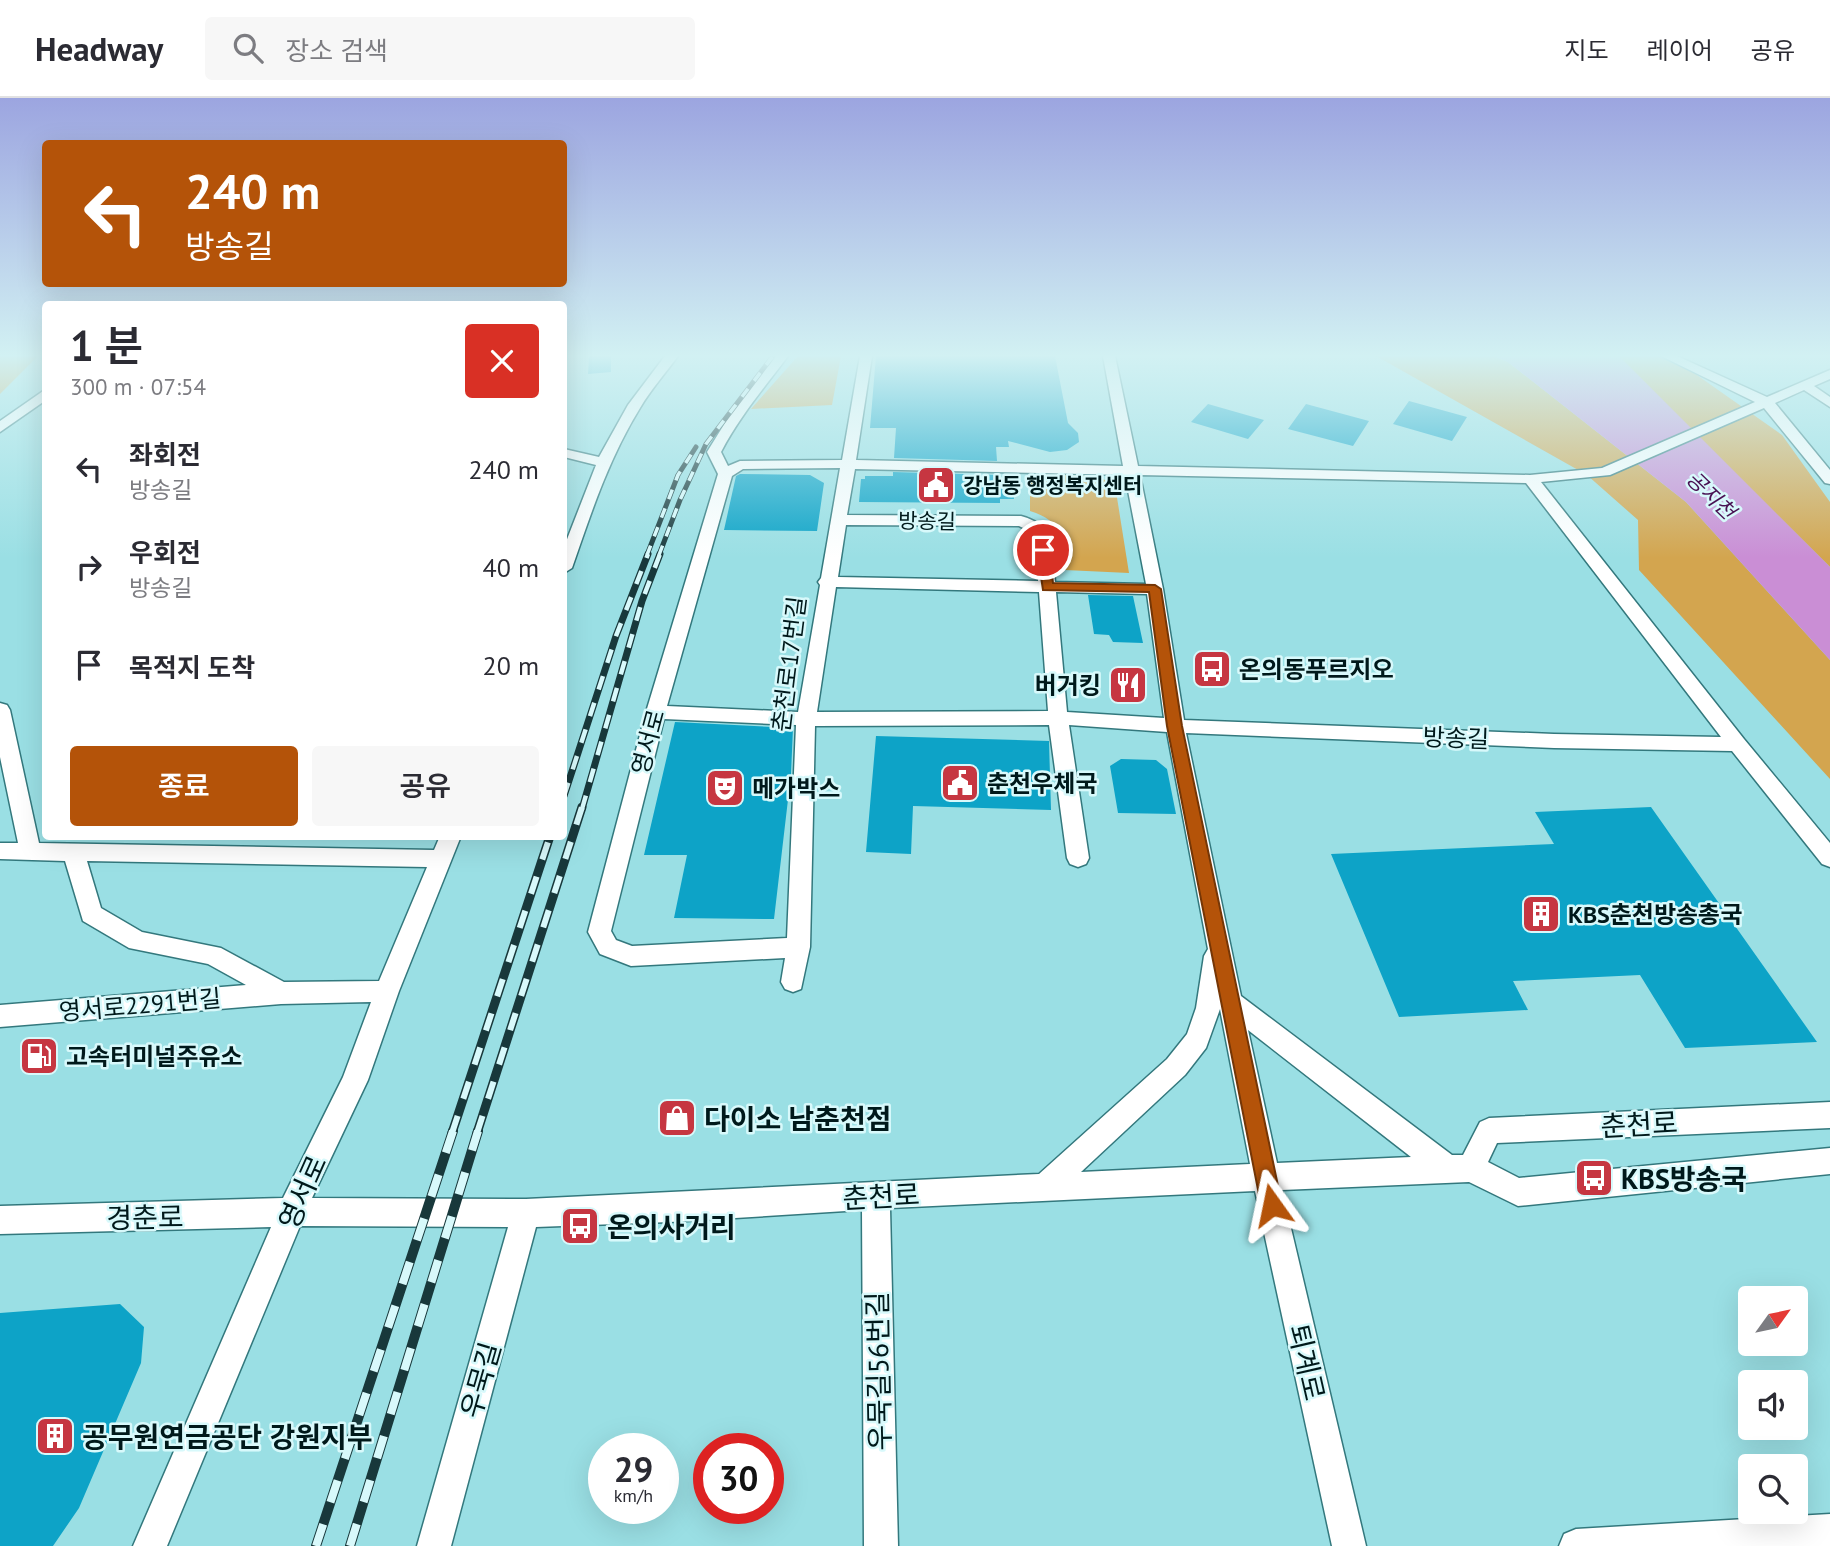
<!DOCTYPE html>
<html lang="ko">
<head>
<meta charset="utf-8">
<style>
	body { margin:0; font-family:"PT Sans","Noto Sans KR",sans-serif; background:#f7f7f7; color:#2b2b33; height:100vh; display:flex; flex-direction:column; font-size:26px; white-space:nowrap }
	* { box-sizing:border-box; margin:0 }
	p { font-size:23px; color:#7c7c81 }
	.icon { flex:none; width:38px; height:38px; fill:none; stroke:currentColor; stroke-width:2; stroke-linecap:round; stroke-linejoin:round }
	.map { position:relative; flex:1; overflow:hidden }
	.details { position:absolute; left:42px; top:203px; width:525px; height:539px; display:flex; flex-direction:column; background:#fff; border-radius:7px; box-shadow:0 7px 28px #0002 }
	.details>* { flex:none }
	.guide { position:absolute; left:42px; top:42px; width:525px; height:147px; border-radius:7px; box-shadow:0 7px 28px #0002; background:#b45309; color:#fff; overflow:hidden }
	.needle { width:46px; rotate:57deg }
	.buttons { position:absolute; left:1738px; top:1188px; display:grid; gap:14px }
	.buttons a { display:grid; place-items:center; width:70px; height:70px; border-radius:7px; background:#fff; box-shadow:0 7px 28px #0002; font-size:35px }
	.speed { position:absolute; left:588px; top:1335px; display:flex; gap:14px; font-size:35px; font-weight:700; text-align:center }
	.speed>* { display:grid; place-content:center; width:91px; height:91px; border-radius:50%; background:#fff; box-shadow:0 7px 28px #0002; line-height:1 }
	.speed small { font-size:18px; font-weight:400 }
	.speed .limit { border:10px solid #d22; background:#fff; color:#111 }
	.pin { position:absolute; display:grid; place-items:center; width:60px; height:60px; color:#fff; margin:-30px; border:4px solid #fff; border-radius:50%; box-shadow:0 2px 7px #0007 }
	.me { position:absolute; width:77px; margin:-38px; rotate:348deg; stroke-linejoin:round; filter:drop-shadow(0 0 5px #0008) }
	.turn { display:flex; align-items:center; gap:24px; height:147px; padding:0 28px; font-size:32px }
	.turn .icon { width:91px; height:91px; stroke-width:2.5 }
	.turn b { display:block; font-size:49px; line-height:60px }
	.round { display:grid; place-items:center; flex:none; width:74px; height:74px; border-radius:7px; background:#f7f7f7 }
	.headline { display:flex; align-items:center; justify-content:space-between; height:119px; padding:0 28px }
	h1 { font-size:42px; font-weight:600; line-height:52px }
	.button { display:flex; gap:14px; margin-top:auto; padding:14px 28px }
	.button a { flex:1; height:80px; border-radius:7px; background:#b45309; color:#fff; font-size:28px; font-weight:600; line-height:80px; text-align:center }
	.button a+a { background:#f7f7f7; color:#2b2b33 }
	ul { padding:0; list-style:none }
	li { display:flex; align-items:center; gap:21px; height:98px; padding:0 28px }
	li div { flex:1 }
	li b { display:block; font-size:26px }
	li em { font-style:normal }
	header { display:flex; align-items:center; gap:42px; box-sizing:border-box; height:98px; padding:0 35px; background:#fff; border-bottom:2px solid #e1e1e2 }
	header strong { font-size:33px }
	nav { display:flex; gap:38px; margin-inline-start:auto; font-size:24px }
	.search { width:490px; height:63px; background:#f7f7f7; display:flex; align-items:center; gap:18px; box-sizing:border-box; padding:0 24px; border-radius:7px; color:#7c7c81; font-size:26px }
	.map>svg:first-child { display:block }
	.green { fill:#d3a54f }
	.water { fill:#ca8ed5 }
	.building { fill:#0da3c7 }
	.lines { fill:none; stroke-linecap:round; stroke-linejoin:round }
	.minor-casing { stroke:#33787d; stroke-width:3 }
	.minor { fill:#fff; fill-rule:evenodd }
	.rail-far3-casing { stroke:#18383b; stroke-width:5 }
	.rail-far2-casing { stroke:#18383b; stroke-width:7 }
	.rail-far1-casing { stroke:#18383b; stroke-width:9 }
	.rail-casing { stroke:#18383b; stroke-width:10 }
	.rail-far3 { stroke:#d8f9fb; stroke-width:3.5; stroke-dasharray:10; stroke-linecap:butt }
	.rail-far2 { stroke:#d8f9fb; stroke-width:4.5; stroke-dasharray:14; stroke-linecap:butt }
	.rail-far1 { stroke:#d8f9fb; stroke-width:6; stroke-dasharray:18; stroke-linecap:butt }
	.rail { stroke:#d8f9fb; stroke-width:8; stroke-dasharray:23; stroke-linecap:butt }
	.route { fill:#b45309; stroke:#753606; stroke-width:2 }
	.labels { text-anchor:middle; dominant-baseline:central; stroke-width:5; stroke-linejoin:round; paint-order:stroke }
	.far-poi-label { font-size:21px; font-weight:bold; fill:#00191b; stroke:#d8f9fb; text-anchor:start }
	.far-water-label { font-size:21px; font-style:italic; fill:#481052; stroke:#d8f9fb }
	.far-street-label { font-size:21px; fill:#00191b; stroke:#d8f9fb }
	.street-label { font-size:24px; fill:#00191b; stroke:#d8f9fb }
	.poi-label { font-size:24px; font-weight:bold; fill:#00191b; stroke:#d8f9fb; text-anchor:start }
	.near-poi-label { font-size:28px; font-weight:bold; fill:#00191b; stroke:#d8f9fb; text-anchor:start }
	.near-street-label { font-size:28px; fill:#00191b; stroke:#d8f9fb }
</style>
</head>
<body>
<header>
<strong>Headway</strong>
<div class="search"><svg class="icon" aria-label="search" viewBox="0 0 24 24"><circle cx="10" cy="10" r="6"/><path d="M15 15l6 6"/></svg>장소 검색</div>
<nav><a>지도</a><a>레이어</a><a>공유</a></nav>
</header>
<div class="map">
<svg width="1830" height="1448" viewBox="0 0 1830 1448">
	<rect width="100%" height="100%" fill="#9adfe4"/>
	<path class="green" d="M0,258H38L0,296Z
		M798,258H841L832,307L751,311Z
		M1376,258H1493L1508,264L1686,404L1830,562V681L1639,472L1638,422L1587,377Z
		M1617,258H1658L1694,275L1782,337L1830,404V469Z
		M1075,374L1097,378L1115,387L1129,475L1065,472C1059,441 1064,423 1030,413V376Z"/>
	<path class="water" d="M1493,258H1619L1830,469V562L1686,404L1508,264Z"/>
	<path class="building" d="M589,258H611V274L588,276Z
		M876,258H1055L1068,325L1078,335L1079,344L1067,352L1050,354L1008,343L1009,349H996L997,363L894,360L896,330H870Z
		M1409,303L1467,319L1452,343L1393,326Z
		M1208,306L1264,322L1248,341L1191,324Z
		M1306,306L1369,323L1353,348L1288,331Z
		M893,374L999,377L1000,381H1012L1014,401H1000V405L859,404L861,381H865V378H893Z
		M740,376L810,377L824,385L817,433L724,432L736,378Z
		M1088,497L1133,498L1143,545L1113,544L1109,537L1094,536Z
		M675,624L793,630L791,676L774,821L674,820L687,757H644Z
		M876,638L1049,643L1051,712L913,708L911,756L866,754Z
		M1121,661L1156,662L1167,671L1176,716L1118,715L1110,668Z
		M1651,709L1817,944L1685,950L1640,877L1513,883L1528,912L1399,919L1331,756L1554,746L1535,714Z
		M120,1206L144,1229L141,1265L79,1410L53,1448H0V1215Z"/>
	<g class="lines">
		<defs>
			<path id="minor" d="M665,258H678C665,276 651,291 640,310C609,360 591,415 572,470L564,475V449L596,367L564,359V351L599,359L628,307Z
				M775,258H788C764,290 740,318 721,354L728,368L740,363L842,362L860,258H872L856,362L1123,368L1103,258H1115L1138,368L1530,377L1602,370L1755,304L1661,258H1677L1767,299L1830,272V281L1814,288L1830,299V309L1804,292L1775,305L1830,372V386L1825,385L1764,310L1610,377L1541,384L1744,641L1830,745V769L1822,766L1732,653L1554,650L1186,635L1241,898L1452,1057H1463L1480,1024L1489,1020L1830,1004V1030L1497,1045L1488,1064L1519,1080L1830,1050V1076L1518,1108L1469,1084L1282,1092L1366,1448H1332L1255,1093L890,1110L898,1448H864L862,1112L670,1124L536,1129L451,1448H417L508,1129L300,1128L167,1448H133L271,1129L0,1136V1108L283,1100L343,979L371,904L281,906L0,929V907L246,887L208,866L129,850L83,823L65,763L0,761V745H18L0,659V605L7,607L10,612L39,745L434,752L440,738H461L399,893L368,982L312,1100L526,1101L1039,1076L1167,961L1187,936L1196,910L1204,858L1208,851L1167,634L1069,627L1089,760L1086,766L1078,769L1070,766L1067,760L1049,627L815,628L810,849L801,891L793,894L785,891L781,884L785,860L631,868L600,856L588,834L646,614L718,376L707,354L740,301ZM840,370L821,480L818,484L820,487L798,614L667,608L732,378L743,371ZM855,371L1125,377L1146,486L1055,484C1052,452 1058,428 1021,418L847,417ZM1140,377L1526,385L1721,639L1554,636L1184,622L1163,491ZM846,427L1019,428C1042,437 1037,461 1038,483L838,479ZM836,489L1039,494L1048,613L817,614ZM1056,494L1147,496L1164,620L1067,614ZM664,621L796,627L787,840L632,848L616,842L611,833ZM87,763L427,769L379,883L284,884L221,850L142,834L101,810ZM1220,911L1250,1066L1081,1074L1185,977L1206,950ZM1248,932L1411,1059L1277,1065Z
				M46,291V302L0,334V323Z
				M1830,1416V1448H1559L1564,1436L1576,1431Z"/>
		</defs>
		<use href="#minor" class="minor-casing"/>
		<use href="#minor" class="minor"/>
		<defs>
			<path id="rail-far3" d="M647,457L678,377L696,349
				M659,457L680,402L706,346L773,258"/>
			<path id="rail-far2" d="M564,698L616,538L648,456
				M582,711L642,503L660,456"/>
			<path id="rail-far1" d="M452,1035L550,738
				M477,1035L582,709"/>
			<path id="rail" d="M316,1448L453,1033
				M350,1448L478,1033"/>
		</defs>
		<use href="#rail-far3" class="rail-far3-casing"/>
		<use href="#rail-far2" class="rail-far2-casing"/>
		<use href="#rail-far1" class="rail-far1-casing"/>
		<use href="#rail" class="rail-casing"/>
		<use href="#rail-far3" class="rail-far3"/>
		<use href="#rail-far2" class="rail-far2"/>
		<use href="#rail-far1" class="rail-far1"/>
		<use href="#rail" class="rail"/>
	</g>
	<linearGradient id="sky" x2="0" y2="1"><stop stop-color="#9ca5e0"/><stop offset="0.56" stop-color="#d2f1f3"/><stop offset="1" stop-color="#d2f1f3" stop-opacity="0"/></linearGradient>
	<rect width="1830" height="460" fill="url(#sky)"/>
	<path class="route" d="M1043,448L1049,452L1053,485L1155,487L1161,491L1182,628L1282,1107L1279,1114L1272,1117L1264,1114L1261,1107L1167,628L1149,494L1043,492L1037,452Z"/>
	<defs>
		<symbol id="civic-square" viewBox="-11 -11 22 22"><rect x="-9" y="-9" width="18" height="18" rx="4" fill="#c63641" stroke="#d8f9fb"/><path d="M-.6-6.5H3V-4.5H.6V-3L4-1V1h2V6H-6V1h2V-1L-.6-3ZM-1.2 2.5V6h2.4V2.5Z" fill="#fff"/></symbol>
		<symbol id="bus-square" viewBox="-11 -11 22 22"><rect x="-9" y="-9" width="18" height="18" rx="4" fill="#c63641" stroke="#d8f9fb"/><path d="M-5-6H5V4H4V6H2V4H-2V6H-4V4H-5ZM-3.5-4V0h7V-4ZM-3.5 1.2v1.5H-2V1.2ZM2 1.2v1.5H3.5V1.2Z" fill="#fff"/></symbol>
		<symbol id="restaurant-square" viewBox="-11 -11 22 22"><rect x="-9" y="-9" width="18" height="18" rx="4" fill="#c63641" stroke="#d8f9fb"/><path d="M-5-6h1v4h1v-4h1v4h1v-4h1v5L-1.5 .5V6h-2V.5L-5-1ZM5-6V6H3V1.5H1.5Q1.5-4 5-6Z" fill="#fff"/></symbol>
		<symbol id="theatre-square" viewBox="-11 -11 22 22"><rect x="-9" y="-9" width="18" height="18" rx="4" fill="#c63641" stroke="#d8f9fb"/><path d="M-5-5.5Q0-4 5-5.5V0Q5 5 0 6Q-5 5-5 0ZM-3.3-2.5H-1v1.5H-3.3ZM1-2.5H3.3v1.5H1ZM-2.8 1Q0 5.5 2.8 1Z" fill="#fff"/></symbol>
		<symbol id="building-square" viewBox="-11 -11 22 22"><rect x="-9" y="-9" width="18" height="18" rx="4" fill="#c63641" stroke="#d8f9fb"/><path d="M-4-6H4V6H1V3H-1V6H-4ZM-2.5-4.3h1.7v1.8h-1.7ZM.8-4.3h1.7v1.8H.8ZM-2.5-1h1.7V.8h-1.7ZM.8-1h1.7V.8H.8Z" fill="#fff"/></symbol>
		<symbol id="fuel-square" viewBox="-11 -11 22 22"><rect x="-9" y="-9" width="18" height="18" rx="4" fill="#c63641" stroke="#d8f9fb"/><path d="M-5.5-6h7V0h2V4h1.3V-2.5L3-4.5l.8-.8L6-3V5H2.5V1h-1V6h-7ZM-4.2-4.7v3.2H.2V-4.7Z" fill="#fff"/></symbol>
		<symbol id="shop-square" viewBox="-11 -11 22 22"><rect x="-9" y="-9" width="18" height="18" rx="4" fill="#c63641" stroke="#d8f9fb"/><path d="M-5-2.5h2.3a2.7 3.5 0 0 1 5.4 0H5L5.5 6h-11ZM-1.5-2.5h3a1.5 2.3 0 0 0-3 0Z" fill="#fff"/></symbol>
	</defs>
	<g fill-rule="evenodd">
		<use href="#civic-square" x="914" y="365" width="44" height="44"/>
		<use href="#bus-square" x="1190" y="549" width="44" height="44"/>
		<use href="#restaurant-square" x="1106" y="565" width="44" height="44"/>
		<use href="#civic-square" x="938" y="663" width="44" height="44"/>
		<use href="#theatre-square" x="703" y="668" width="44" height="44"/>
		<use href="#building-square" x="1519" y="794" width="44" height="44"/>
		<use href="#fuel-square" x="17" y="936" width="44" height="44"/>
		<use href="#shop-square" x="655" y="998" width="44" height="44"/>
		<use href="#bus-square" x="1572" y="1058" width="44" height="44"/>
		<use href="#bus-square" x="558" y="1106" width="44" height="44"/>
		<use href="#building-square" x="33" y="1316" width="44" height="44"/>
	</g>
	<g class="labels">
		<g class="far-poi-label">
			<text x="963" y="387">강남동 행정복지센터</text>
		</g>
		<g class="far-water-label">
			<text transform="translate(1711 397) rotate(44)">공지천</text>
		</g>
		<g class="far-street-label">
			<text transform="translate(927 423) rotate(1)">방송길</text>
		</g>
		<g class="street-label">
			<text transform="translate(789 566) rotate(-83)">춘천로17번길</text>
			<text transform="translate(1456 640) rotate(2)">방송길</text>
			<text transform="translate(648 644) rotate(-75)">영서로</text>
			<text transform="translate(140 907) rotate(-5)">영서로2291번길</text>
		</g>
		<g class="poi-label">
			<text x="1239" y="571">온의동푸르지오</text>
			<text x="1101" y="587" text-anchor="end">버거킹</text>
			<text x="987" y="685">춘천우체국</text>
			<text x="752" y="690">메가박스</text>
			<text x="1568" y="816">KBS춘천방송총국</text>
			<text x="66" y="958">고속터미널주유소</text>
		</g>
		<g class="near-poi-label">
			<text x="704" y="1020">다이소 남춘천점</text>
			<text x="1621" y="1080">KBS방송국</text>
			<text x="607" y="1128">온의사거리</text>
			<text x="82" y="1338">공무원연금공단 강원지부</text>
		</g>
		<g class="near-street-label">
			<text transform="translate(1639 1026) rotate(-3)">춘천로</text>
			<text transform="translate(302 1094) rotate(-66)">영서로</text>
			<text transform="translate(881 1098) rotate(-3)">춘천로</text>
			<text transform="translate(145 1119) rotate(-1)">경춘로</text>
			<text transform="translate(1307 1264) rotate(77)">퇴계로</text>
			<text transform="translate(878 1273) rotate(-91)">우묵길56번길</text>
			<text transform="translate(480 1282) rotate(-74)">우묵길</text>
		</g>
	</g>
</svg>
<div class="buttons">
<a><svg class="needle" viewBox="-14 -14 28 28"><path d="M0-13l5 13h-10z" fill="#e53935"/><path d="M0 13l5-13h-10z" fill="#7c7c81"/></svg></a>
<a><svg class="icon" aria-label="sound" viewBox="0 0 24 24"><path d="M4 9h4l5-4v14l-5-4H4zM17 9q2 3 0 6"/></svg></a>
<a><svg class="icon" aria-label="search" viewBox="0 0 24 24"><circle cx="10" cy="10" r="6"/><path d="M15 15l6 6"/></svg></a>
</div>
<div class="speed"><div>29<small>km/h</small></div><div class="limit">30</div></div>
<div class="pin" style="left:1043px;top:452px;background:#d93025"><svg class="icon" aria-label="arrive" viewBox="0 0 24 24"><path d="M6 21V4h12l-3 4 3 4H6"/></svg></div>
<svg class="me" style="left:1272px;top:1107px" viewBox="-20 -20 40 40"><path d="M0-17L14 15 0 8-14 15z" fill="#b45309" stroke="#fff" stroke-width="4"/></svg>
<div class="guide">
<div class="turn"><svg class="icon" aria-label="left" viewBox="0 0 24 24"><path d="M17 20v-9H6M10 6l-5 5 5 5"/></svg><div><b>240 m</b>방송길</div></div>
</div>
<section class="details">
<div class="headline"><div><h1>1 분</h1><p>300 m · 07:54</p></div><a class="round" style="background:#d93025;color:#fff"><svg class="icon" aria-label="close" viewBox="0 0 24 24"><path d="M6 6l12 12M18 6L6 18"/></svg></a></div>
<ul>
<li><svg class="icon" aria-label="left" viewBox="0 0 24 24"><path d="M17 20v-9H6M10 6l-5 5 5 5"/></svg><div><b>좌회전</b><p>방송길</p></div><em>240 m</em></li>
<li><svg class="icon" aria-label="right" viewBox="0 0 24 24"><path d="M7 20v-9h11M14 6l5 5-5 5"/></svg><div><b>우회전</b><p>방송길</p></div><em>40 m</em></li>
<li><svg class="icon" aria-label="arrive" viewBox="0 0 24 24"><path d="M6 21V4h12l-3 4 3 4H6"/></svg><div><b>목적지 도착</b></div><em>20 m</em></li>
</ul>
<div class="button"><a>종료</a><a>공유</a></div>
</section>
</div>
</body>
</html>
